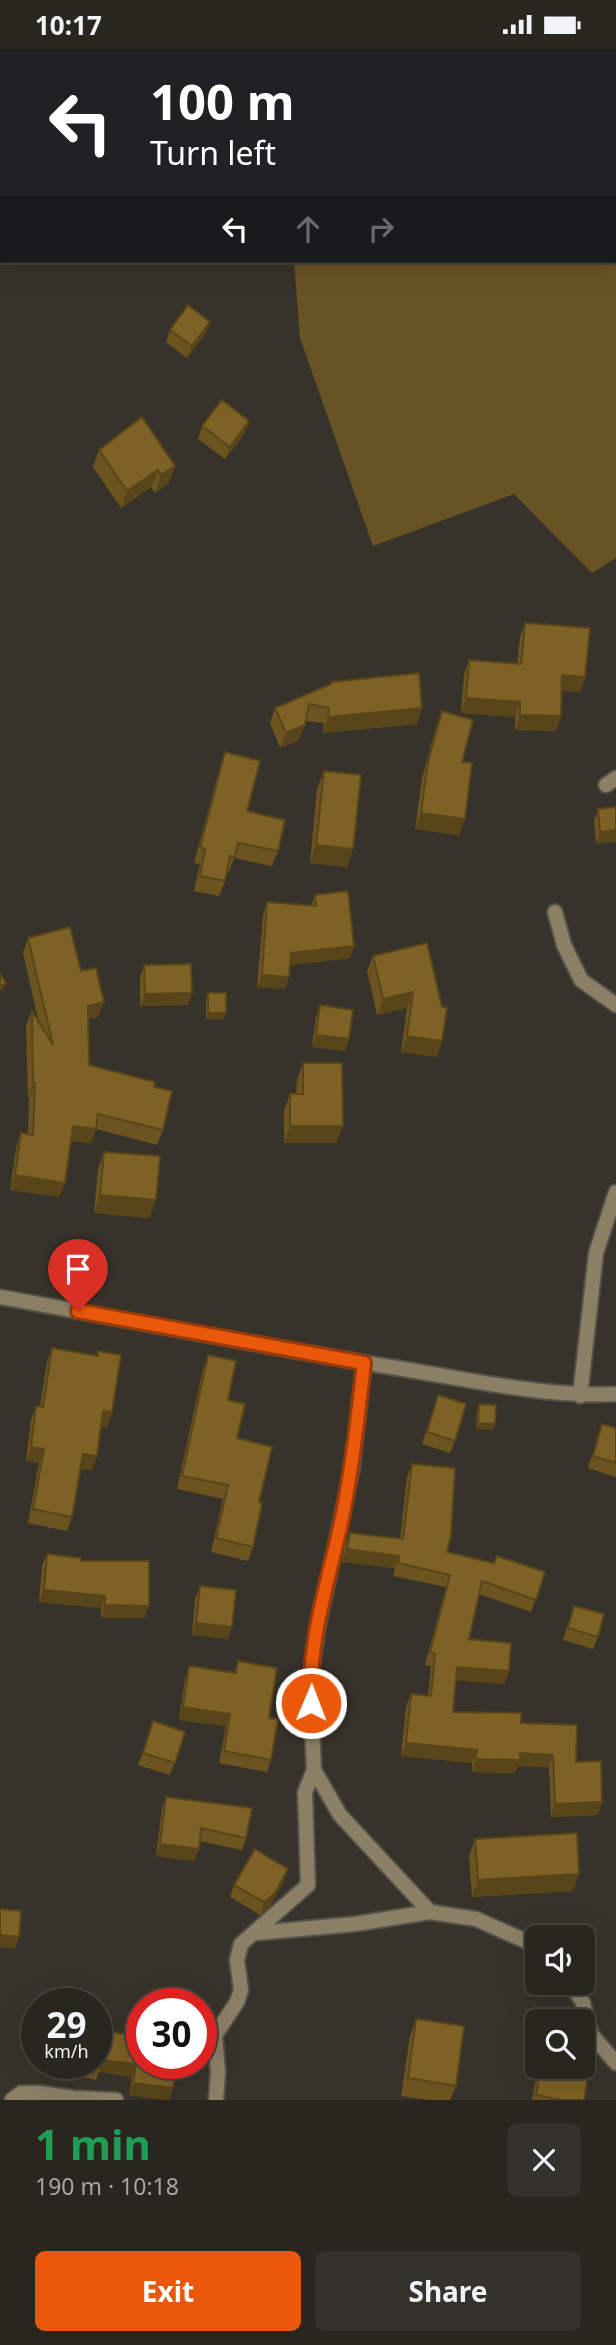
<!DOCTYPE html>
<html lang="en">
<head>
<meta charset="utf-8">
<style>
	body { margin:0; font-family:"Noto Sans",sans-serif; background:#35322d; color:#f1f3f6; height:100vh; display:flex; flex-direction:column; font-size:26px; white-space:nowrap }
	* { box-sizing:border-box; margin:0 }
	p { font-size:23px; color:#a5a5a5 }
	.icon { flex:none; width:38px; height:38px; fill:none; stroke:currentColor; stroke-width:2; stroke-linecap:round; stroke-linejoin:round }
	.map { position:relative; height:2051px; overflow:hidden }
	.drawer { display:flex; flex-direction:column; background:#292620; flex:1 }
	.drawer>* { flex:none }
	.guide { position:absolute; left:0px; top:0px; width:616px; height:214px; box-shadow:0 7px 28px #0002,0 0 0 2px #45433e; background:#202124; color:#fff; overflow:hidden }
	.fabs { position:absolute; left:525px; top:1876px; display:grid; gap:14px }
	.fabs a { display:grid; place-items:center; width:70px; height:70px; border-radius:10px; background:#292620; box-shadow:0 7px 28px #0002,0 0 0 2px #45433e; font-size:35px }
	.speed { position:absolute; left:21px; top:1939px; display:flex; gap:14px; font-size:35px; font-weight:700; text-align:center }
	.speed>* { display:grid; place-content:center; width:91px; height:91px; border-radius:50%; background:#292620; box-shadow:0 7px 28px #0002,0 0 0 2px #45433e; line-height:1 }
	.speed small { font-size:18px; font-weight:400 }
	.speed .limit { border:10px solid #d22; background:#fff; color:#111 }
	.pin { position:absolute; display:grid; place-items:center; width:60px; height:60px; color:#fff; margin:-72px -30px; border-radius:50% 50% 50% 0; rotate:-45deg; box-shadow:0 0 7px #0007 }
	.pin .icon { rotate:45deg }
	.me { position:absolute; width:77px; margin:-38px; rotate:1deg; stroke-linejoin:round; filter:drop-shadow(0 0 5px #0008) }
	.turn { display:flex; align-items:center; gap:24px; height:147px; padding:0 35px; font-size:32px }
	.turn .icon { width:91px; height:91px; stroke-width:2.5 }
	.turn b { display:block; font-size:49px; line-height:60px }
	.lanes { display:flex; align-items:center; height:66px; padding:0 35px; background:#0003; justify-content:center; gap:35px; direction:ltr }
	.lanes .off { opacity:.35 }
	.round { display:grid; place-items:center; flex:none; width:74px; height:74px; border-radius:10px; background:#35322d }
	.headline { display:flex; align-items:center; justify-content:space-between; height:119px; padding:0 35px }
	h1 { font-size:42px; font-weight:700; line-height:52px; color:#1e9e55 }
	.button { display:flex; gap:14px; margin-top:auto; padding:14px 35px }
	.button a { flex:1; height:80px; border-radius:10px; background:#ea580c; color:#fff; font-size:28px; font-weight:700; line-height:80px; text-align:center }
	.button a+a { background:#35322d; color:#f1f3f6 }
	.status { display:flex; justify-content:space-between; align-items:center; height:49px; padding:0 35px; background:#292620; direction:ltr }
	.status svg { height:19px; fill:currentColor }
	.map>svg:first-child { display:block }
	.green { fill:#685324 }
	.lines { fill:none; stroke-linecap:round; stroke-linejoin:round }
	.minor-casing { stroke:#555149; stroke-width:18 }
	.minor { stroke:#8b7f66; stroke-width:14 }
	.wall { fill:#6c5420 }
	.shaded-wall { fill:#58451a }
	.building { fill:#7e6225; stroke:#58451a; stroke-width:2 }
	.route-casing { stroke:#983908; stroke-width:18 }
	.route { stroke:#ea580c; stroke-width:12 }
</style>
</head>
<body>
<div class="status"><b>10:17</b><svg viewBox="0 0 49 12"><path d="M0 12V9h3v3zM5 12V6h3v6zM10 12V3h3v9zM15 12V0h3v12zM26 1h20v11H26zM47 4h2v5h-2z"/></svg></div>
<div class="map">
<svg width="616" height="2051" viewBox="0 0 616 2051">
	<rect width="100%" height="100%" fill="#37332a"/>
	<path class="green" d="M509,0H616V509L592,524L514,445L373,497L300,289L294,212H614V2H508Z"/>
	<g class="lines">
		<defs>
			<path id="minor" d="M606,736L616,729
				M555,863L564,896L581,931L616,956
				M0,1248C138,1273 276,1300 415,1322C481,1333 549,1348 616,1345
				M580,1347L596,1204L616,1143
				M314,1721L340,1766L430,1863
				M257,1884L355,1875L430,1863L476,1870L537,1897
				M571,1934L583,1954L591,1985L616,2014
				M12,2051L21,2044H40L74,2049L116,2051
				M216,2051L218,2023L215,1986L237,1953L241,1941L237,1911L241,1895L308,1836L305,1743L314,1721L310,1631L318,1577L352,1420L364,1314"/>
		</defs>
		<use href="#minor" class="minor-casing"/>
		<use href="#minor" class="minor"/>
	</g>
	<path class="wall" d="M210,273L205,285L187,309L166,293L170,281Z
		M142,368L169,434L155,444L151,438L121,459L93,418L99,401Z
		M202,377L245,384L225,410L198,390Z
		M525,574L585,628L580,643L562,641L561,667L556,682L515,681V668L461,664L464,625L469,611L517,615L520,588Z
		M331,633L417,675L323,684L324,674L305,672L299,691L280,699L270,674L275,659L330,636Z
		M442,662L462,713L459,786L415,780L422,729L436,678Z
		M225,703L247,762L278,802L272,817L234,809L229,823H227L225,832L219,847L194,842L200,815L194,814L220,718Z
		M324,722L347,818L310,814L317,740Z
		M616,758L596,795L594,772L598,760Z
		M315,846L350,909L290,916L285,940L257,938L263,866L267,853L311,857Z
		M28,889L81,922L104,953L98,968L88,970L89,1016L154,1038L163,1081L157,1096L96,1080L91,1094L70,1092L65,1134L59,1148L10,1141L16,1099L21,1084L28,1085L29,1049H28L26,976L32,962L39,974L23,904Z
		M427,894L437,1008L401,1003L407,959L377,966L367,922L373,907Z
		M144,916L188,956L140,957V928Z
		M208,944L224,970H206V950Z
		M320,956L345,1002L312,998L316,968Z
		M303,1014L343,1077L336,1094H284V1062L290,1045H296L297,1031Z
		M104,1103L156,1151L149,1169L94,1164L98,1120Z
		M52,1299L97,1307L98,1302L112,1363L107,1378L101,1377L92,1421L81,1420L72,1468L67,1482L28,1474L39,1414L26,1412L31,1371L36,1357H40L47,1313Z
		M208,1306L228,1351L237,1389L259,1453L253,1498L248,1512L211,1503L223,1450L177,1440L203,1320Z
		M438,1346L455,1392L450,1404L422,1395Z
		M479,1355L493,1381L476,1380L477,1361Z
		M602,1375L616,1379V1428L588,1419Z
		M412,1415L447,1503L494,1514L545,1523L531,1563L479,1545L469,1590L509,1622L504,1635L456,1631L453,1663L521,1674L576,1713L598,1766L551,1768L549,1718L518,1717L515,1724L472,1723V1714L401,1707L406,1658L411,1645L428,1647L431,1617L425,1616L446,1538L393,1527L395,1519L342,1513L345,1497L350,1484L400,1490L407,1428Z
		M47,1505L81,1512L149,1557L144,1569H101V1559L39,1553L42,1517Z
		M200,1537L228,1590L192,1586L195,1550Z
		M574,1557L598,1588L593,1600L563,1591Z
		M238,1612L269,1669L271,1711L267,1723L219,1714L226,1677L179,1671L185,1630L189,1617L234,1624Z
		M153,1672L185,1683L170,1726L138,1716Z
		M166,1748L246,1789L242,1801L200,1792L194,1812L156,1807L162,1760Z
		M475,1790L573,1842L472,1848L469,1807Z
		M288,1820L284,1832L270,1857L260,1866L230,1848L234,1836Z
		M416,1970L456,2037L450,2051H429L401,2047L410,1987Z
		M109,1983L173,2039L169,2051L129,2046L132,2028L99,2023L96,2031L64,2024L67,2014H96Z
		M538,2018H583L584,2051H532Z"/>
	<path class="shaded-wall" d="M210,273L205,285L187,309L192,297Z
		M249,372L245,384L225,410L230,398Z
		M175,417L169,434L155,444L161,426Z
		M158,421L151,438L121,459L127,442Z
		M562,626L585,628L580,643L556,641Z
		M466,649L520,653L515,668L461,664Z
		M422,659L417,675L323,684L328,668Z
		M520,666L561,667L556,682L515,681Z
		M305,676L299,691L280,699L286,684Z
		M421,764L465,770L459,786L415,780Z
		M616,781V793L596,795L600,783Z
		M316,796L353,800L347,818L310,814Z
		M354,897L350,909L287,916L291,904Z
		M262,926L289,928L285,940L257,938Z
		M6,934L3,940L0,942V937Z
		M413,943L407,959L377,966L383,950Z
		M192,944L188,956L140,957L145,945Z
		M104,953L98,968L82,971L88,957Z
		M208,964H226L224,970H206Z
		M316,986L349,990L345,1002L312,998Z
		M407,987L442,992L437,1008L401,1003Z
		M33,1034H35L29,1049H28Z
		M73,1077L96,1080L91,1094L67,1091Z
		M290,1077H343L336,1094H284Z
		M15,1126L65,1134L59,1148L10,1141Z
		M100,1146L156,1151L149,1169L94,1164Z
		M103,1362L112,1363L107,1378L98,1376Z
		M478,1374L495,1375L493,1381L476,1380Z
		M31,1398L44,1400L39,1414L26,1412Z
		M83,1405L97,1407L92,1421L78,1420Z
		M347,1500L399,1507L395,1519L342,1513Z
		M44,1541L105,1547L101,1559L39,1553Z
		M105,1556L149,1557L144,1569H101Z
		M196,1574L232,1578L228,1590L192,1586Z
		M457,1618L509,1622L504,1635L453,1631Z
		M183,1658L230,1665L226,1677L179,1671Z
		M406,1694L477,1701L472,1714L401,1707Z
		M520,1704L553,1706L549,1718L518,1717L515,1724L472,1723L476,1710Z
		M602,1753L598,1766L551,1768L555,1755Z
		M160,1795L199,1800L194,1812L156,1807Z
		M288,1820L284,1832L270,1857L260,1866L264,1853Z
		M579,1825L573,1842L472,1848L478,1831Z
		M0,1886L19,1888L15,1900L0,1898Z
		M102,2011L136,2015L132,2028L99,2023Z
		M133,2034L173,2039L169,2051L129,2046Z"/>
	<path class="building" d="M188,256L210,273L192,297L170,281Z
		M222,351L249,372L230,398L202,377Z
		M142,368L175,417L161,426L158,421L127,442L99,401Z
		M525,574L590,579L585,628L562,626L561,667L520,666V653L466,649L469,611L521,615Z
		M419,624L422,659L328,668L329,659L309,655L305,676L286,684L275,659L331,635V633Z
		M442,662L473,671L462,713L472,714L465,770L421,764L428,713Z
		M225,703L260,712L247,762L285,771L278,802L238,794L235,808L230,807L225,832L200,827L205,800L200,798Z
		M324,722L361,726L353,800L316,796Z
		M616,758V781L600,783L598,760Z
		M348,842L354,897L291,904L289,928L262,926L267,853L316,857L315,846Z
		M70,878L81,922L96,919L104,953L88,957L89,1016L155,1033L154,1038L172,1042L163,1081L98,1065L96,1080L73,1077L65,1134L15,1126L21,1084L33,1086L35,1034H33L32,962L53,996L28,889Z
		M427,894L442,958L447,959L442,992L407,987L413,943L383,950L373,907Z
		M191,915L192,944L145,945L144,916Z
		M0,925L6,934L0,937Z
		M208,944H226V964H208Z
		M320,956L353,961L349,990L316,986Z
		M303,1014H342L343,1077H290V1045H303Z
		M104,1103L160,1107L156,1151L100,1146Z
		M52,1299L98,1307V1302L121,1306L112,1363L103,1362L97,1407L83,1405L72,1468L33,1460L44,1400L31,1398L36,1357L43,1358Z
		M208,1306L236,1312L228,1351L245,1355L237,1389L272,1398L259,1453L262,1454L253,1498L216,1489L228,1436L182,1427Z
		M438,1346L466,1355L455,1392L427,1383Z
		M479,1355L496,1356L495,1375L478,1374Z
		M602,1375L616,1379V1414L593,1407Z
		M412,1415L455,1419L451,1486L447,1503L494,1514L497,1507L545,1523L536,1551L482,1532L469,1590L511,1594L509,1622L457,1618L453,1663L521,1664V1674L577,1676L576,1713L601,1712L602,1753L555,1755L553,1706L520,1704V1711L476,1710L477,1701L406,1694L411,1645L431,1647L435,1605L430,1603L450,1526L398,1514L399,1507L347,1500L350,1484L403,1490Z
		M47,1505L81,1509V1512H149V1557L105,1556V1547L44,1541Z
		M200,1537L236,1541L232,1578L196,1574Z
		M574,1557L604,1565L598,1588L568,1579Z
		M238,1612L277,1619L269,1669L278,1670L271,1711L224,1702L230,1665L183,1658L189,1617L236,1624Z
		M153,1672L185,1683L175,1714L143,1704Z
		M166,1748L252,1759L246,1789L201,1779L199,1800L160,1795Z
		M577,1784L579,1825L478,1831L475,1790Z
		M255,1800L288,1820L275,1844L264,1853L234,1836Z
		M0,1860L21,1862L19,1888L0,1886Z
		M416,1970L464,1977L456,2037L408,2029Z
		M96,1972L111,1976L109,1983L142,1987V2014H176L173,2039L133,2034L136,2015L102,2011L100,2019L81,2014H96Z
		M583,1984L595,1986L584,2051H562L536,2046L541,2018H583Z"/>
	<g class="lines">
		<defs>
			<path id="route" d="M78,1262L364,1314C358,1368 352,1421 341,1474C328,1533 308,1593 311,1654"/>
		</defs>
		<use href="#route" class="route-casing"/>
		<use href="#route" class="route"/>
	</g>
</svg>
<div class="fabs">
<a><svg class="icon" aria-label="sound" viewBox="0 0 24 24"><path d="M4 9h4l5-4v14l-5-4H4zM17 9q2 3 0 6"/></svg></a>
<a><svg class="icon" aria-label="search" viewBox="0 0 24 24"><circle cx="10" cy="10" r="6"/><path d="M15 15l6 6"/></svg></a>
</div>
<div class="speed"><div>29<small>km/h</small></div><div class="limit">30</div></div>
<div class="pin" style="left:78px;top:1262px;background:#d93025"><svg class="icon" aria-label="arrive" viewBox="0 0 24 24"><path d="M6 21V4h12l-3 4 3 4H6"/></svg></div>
<svg class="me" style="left:311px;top:1654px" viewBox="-20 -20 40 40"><circle r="17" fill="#ea580c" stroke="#fff" stroke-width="3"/><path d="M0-11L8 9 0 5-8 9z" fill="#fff"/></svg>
<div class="guide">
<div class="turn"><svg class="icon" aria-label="left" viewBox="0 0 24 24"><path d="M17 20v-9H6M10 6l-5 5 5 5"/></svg><div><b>100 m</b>Turn left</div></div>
<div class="lanes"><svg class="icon" aria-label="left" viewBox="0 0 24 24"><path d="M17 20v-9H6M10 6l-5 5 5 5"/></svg><svg class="icon off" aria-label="ahead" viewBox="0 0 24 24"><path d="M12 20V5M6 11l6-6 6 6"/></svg><svg class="icon off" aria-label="right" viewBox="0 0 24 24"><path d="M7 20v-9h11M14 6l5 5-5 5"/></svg></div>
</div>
</div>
<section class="drawer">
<div class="headline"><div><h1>1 min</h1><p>190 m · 10:18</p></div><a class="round"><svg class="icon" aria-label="close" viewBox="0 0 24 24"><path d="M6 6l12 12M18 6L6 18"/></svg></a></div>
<div class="button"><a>Exit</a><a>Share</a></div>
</section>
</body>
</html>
